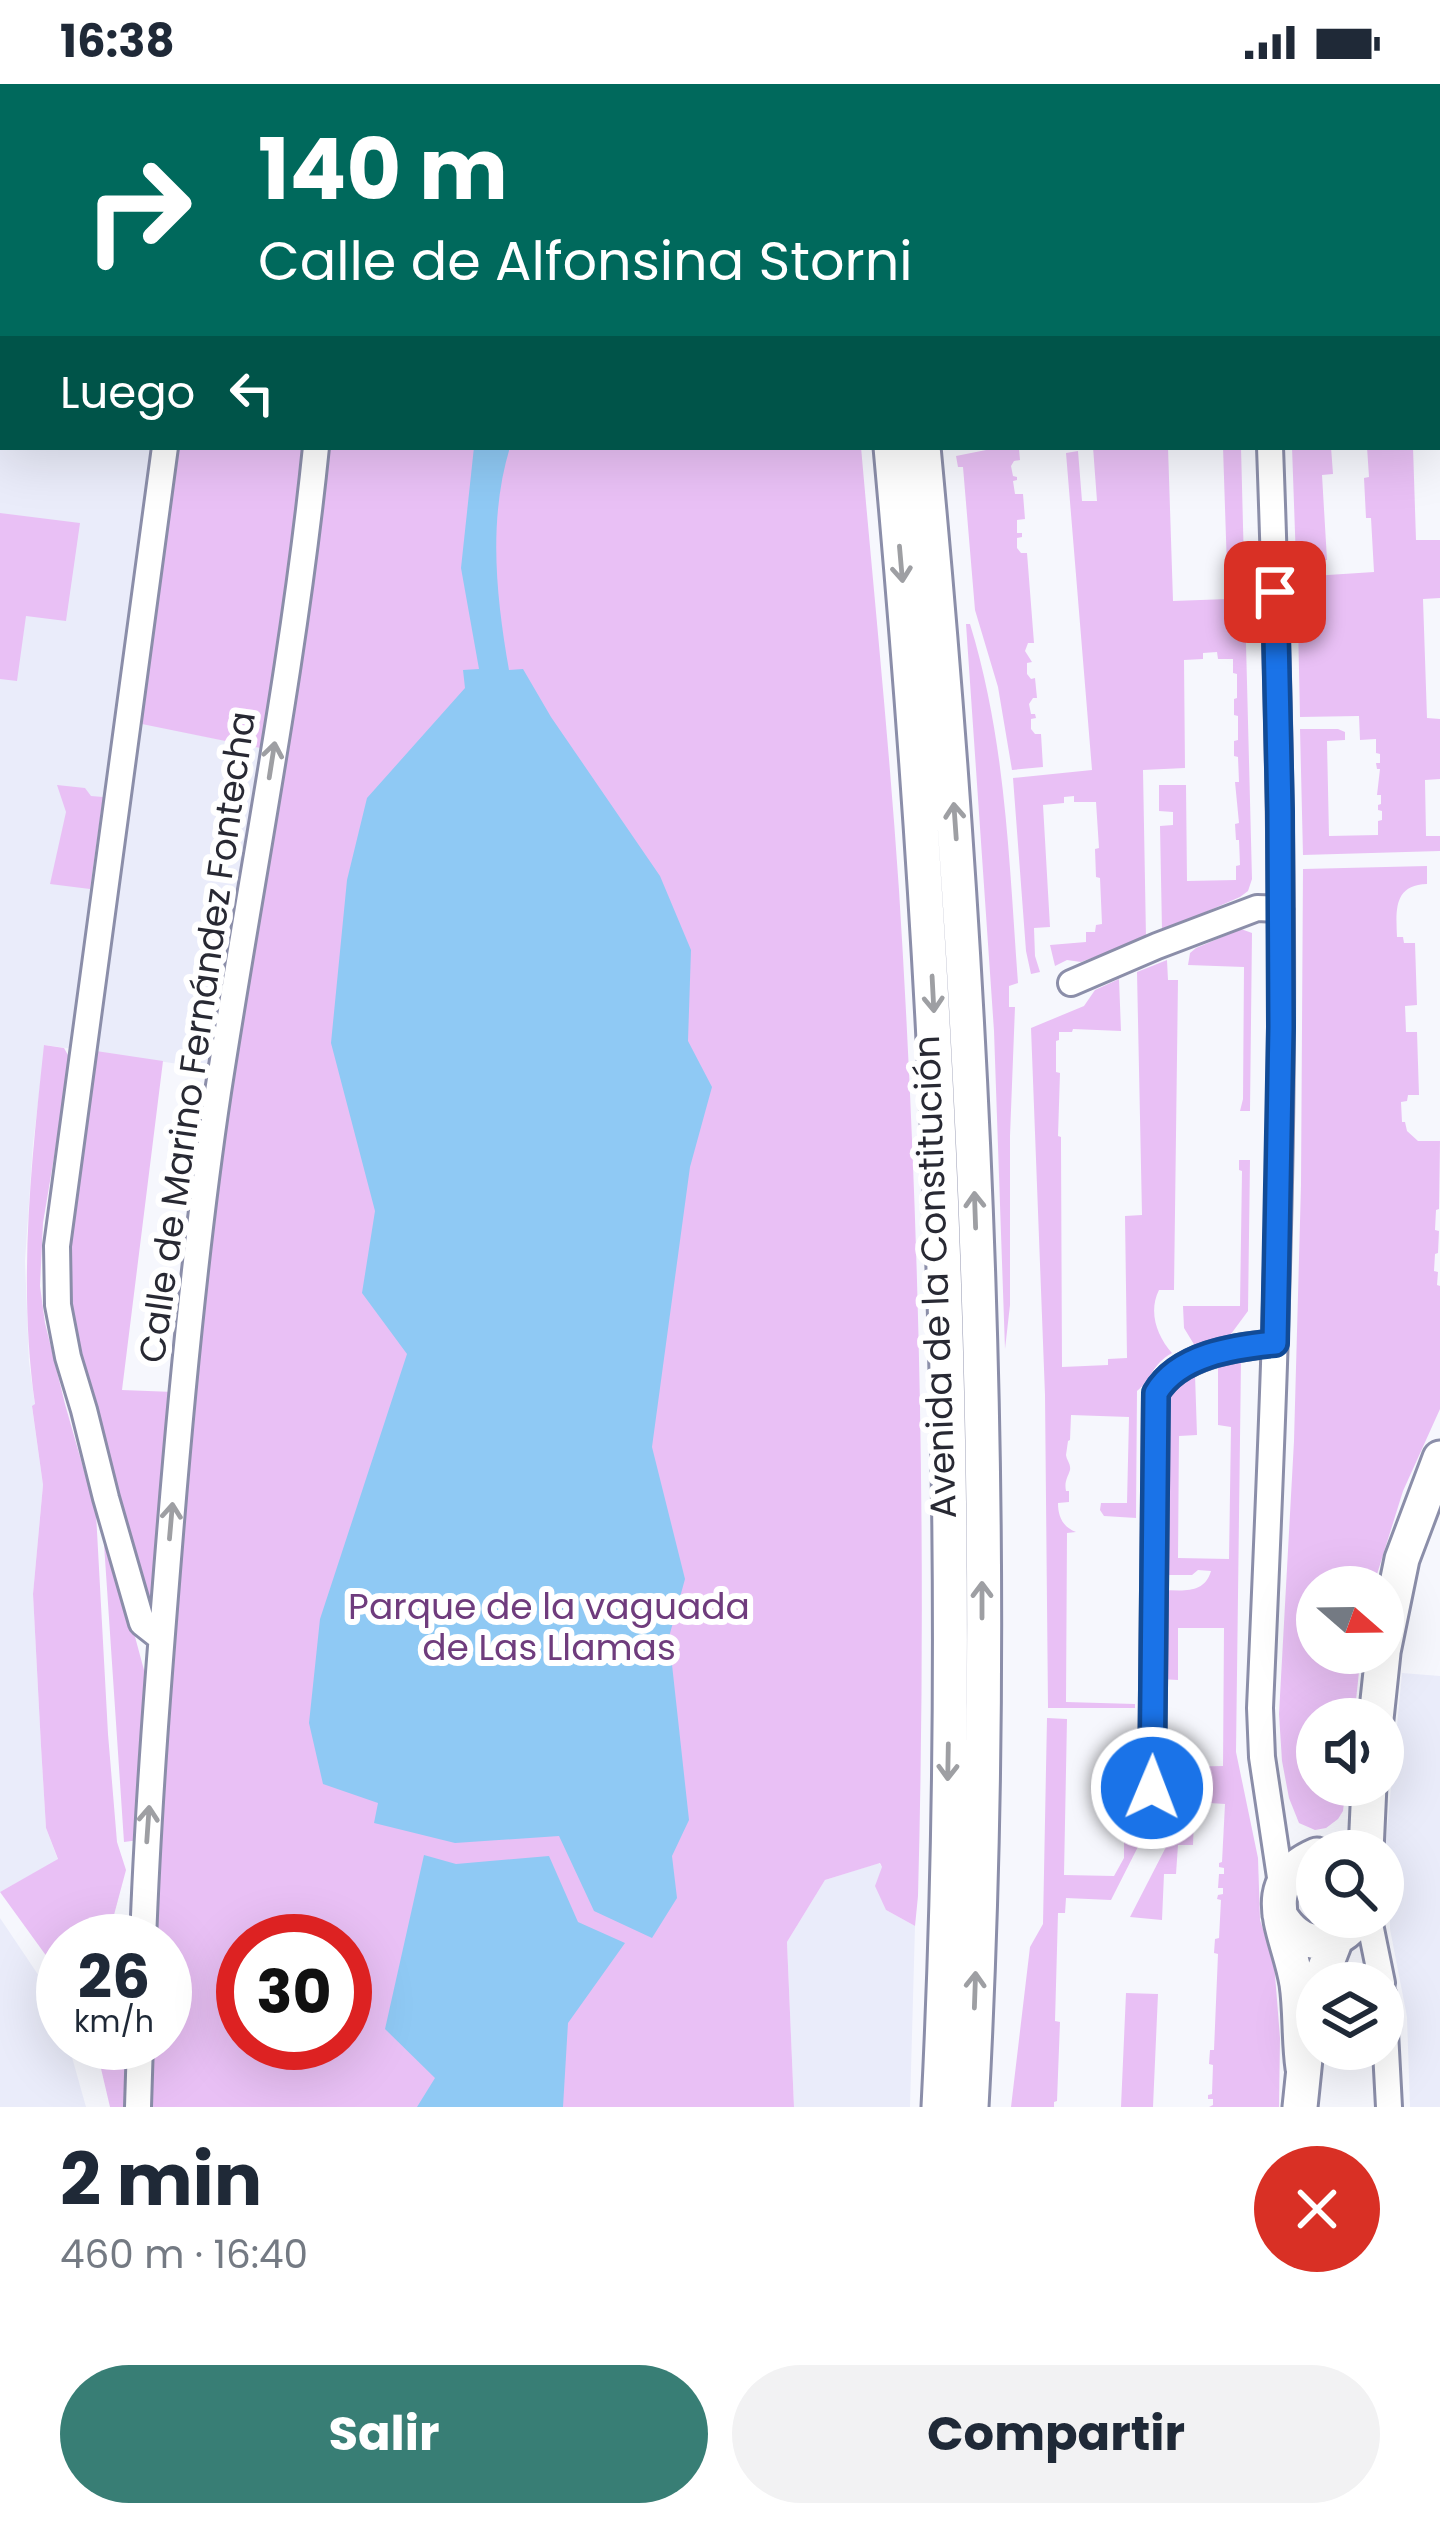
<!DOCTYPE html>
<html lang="es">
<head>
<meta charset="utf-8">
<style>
	body { margin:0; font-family:Poppins,sans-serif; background:#f2f2f3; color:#1f2937; height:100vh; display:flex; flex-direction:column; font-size:45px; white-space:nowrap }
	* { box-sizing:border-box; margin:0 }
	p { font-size:39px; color:#747a83 }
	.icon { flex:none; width:66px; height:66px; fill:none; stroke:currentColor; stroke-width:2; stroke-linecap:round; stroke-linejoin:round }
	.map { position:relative; height:2023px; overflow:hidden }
	.side { display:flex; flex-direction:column; background:#fff; flex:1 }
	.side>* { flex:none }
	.guide { position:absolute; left:0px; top:0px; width:1440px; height:366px; box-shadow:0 12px 48px #0002; background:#00695c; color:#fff; overflow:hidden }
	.needle { width:78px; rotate:110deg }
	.tools { position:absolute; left:1296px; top:1482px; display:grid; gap:24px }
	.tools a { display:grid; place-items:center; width:108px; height:108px; border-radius:50%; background:#fff; box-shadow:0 12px 48px #0002; font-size:60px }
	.speed { position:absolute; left:36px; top:1830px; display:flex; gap:24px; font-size:60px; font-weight:700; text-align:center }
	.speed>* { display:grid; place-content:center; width:156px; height:156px; border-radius:50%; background:#fff; box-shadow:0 12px 48px #0002; line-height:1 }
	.speed small { font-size:30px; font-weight:400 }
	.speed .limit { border:18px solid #d22; background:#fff; color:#111 }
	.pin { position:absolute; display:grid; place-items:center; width:102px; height:102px; color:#fff; margin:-51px; border-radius:24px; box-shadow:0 6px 18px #0006 }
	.me { position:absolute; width:132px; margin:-66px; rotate:1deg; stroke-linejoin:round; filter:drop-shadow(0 0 9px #0008) }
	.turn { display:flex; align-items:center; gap:42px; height:252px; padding:0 60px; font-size:54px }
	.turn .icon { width:156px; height:156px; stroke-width:2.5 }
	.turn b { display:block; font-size:84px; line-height:102px }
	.then { display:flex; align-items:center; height:114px; padding:0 60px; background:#0003; gap:24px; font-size:45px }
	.round { display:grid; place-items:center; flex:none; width:126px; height:126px; border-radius:63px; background:#f2f2f3 }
	.summary { display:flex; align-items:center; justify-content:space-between; height:204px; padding:0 60px }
	h1 { font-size:72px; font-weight:700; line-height:90px }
	.primary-button { display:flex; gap:24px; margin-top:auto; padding:24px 60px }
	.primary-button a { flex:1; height:138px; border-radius:72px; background:#387e75; color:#fff; font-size:48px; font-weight:700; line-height:138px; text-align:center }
	.primary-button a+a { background:#f2f2f3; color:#1f2937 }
	.status { display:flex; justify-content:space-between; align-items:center; height:84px; padding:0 60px; background:#fff; direction:ltr }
	.status svg { height:33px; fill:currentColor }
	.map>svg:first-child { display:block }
	.built { fill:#eaecfa }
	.green { fill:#e9c0f5; fill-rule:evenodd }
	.water { fill:#8fc9f4 }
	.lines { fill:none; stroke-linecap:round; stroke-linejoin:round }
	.stream { stroke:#8fc9f4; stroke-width:6 }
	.minor-casing { stroke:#8b8ea9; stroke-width:30 }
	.major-casing { stroke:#8b8ea9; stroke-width:39 }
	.minor { stroke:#fff; stroke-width:24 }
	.major { stroke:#fff; stroke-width:33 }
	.oneway { stroke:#9e9fa3 }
	.route-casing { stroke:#114b97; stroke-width:30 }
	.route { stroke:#1a73e8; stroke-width:21 }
	.labels { text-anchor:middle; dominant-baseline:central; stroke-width:12; stroke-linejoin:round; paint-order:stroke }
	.street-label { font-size:36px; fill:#282933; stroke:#fff }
	.park-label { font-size:36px; fill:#6f3c7d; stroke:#fff }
</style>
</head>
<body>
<div class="status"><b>16:38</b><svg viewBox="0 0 49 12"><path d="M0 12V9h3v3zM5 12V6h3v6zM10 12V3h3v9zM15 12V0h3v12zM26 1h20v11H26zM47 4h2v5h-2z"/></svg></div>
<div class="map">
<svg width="1440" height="2023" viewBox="0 0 1440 2023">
	<rect width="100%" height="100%" fill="#f6f7fd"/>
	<path class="built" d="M0,0H205L207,3H3V363H174L137,638L260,664L207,984L45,961L33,1060L25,1177L29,1278L35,1321L32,1323L43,1401L33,1510L41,1662L46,1744L58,1776L0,1808Z
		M1402,1589L1440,1592V2023H1410L1407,1933L1390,1845V1809L1384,1778Z
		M879,1779L882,1783L886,1826L915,1842L910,2023H794L787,1858L825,1796Z
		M0,1834L41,1895L63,1946V1959H68L86,2023H0Z"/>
	<path class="green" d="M174,363H308L280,585L260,664L137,639Z
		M329,363H861C874,511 889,658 899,806C920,1141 927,1477 918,1812L915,1842L886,1826L875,1802L882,1783L880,1779L825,1796L787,1858L794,2023H149L151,1959H165V1857H153L180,1444L202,1229L225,1039L255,832L308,538ZM243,1857H345V1959H243Z
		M1001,363H1044L1019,365L1020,376L1014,377L1011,382L1013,392L1017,393V396L1013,397L1015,410H1023L1025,435L1017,436V449H1022V453L1017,454V464L1021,469H1027L1034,559H1028L1025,567L1032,578L1027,579V590L1031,595L1035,594L1037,614H1033L1029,620L1031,630H1035L1036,634L1031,635V645L1035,650H1041L1043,683L1012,686L998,603L975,526L963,383H958L956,372Z
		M1093,363H1168L1173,517L1228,515L1223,363H1241L1252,795L1248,807L1240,813L1162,847L1160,742L1173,741V728L1159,727V701H1186L1187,797L1236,796V782L1240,781L1239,756H1236L1235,740L1239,739L1235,698H1239L1238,673L1234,672V657L1238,656V632L1234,631V615L1237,614V590L1233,589V575H1218L1217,568L1203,569V575L1184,576L1185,684L1143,686L1146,854L1081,878L1067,876L1055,882L1050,861L1086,858V848H1095L1096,841L1102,840L1100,794L1096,793L1095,765L1099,764L1096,718H1074V712L1064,713V719L1043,721L1050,843L1034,844L1035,872L1040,888L1031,890L1026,867L1013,694L1092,686L1066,369L1078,367L1082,417H1097Z
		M1292,363H1331L1333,390L1322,391L1327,476L1296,477Z
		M1367,363H1413L1416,456H1440V514L1423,515L1427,634L1440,635V695L1425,696L1426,752H1440V767L1303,771L1300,645H1338L1345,648V656L1327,657L1329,752L1378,751V737L1382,736V727L1378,726V721L1381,720V711H1377L1380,685H1377L1376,679H1380V670L1376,669V655L1360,656L1359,632L1300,633L1297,493L1374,488L1371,434H1366L1364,394L1369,393Z
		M0,429L80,439L66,537L26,532L17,597L0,595Z
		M966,540H970C1006,657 1009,778 1018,899L1009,902V923H1015L1010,1052V1221L1005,1265L994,947Z
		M57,701L85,704L91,712L103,713L90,805L50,800L66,728Z
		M1427,782V800C1393,801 1396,827 1397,853H1403L1404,859H1415L1417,921L1405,922L1406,948H1417L1419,1011H1408L1407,1017L1401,1018L1402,1038H1405L1407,1047L1418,1057H1440L1439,1125L1436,1126L1435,1146L1439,1147L1438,1169L1435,1170L1434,1187L1438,1188L1437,1201L1440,1202V1325L1403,1407L1373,1503H1317V1569H1361L1354,1635H1317V1701H1346L1343,1727L1338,1735L1326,1744L1315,1746L1299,1739L1289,1714L1282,1677L1279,1630L1294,1357L1301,1101L1303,785Z
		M1241,845L1252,849L1250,1027H1240L1243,1015L1244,883L1188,881L1190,869L1196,864Z
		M1167,876L1168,896H1178L1174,1206H1159C1148,1228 1157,1252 1172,1269C1151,1281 1152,1295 1137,1307L1136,1434L1104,1432L1100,1426L1101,1419H1127L1129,1333L1071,1331L1070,1356L1068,1357L1066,1371C1067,1377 1071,1380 1070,1386C1068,1393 1064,1397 1066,1407H1069V1418L1058,1419C1058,1433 1063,1443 1076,1448L1067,1449L1066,1618L1135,1620V1624H1048L1045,1311L1031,944L1084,922L1095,906L1119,895L1121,947L1073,945L1072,948H1059V956L1056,957V988L1060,989L1058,1052L1061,1053V1061L1062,1283L1108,1281V1275L1127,1274L1125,1132L1142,1131L1137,888Z
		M44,961L64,964L69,973V983L43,1139L40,1202L45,1239L65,1320L96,1429L108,1650L117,1758L126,1786L107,1857H63V1895L0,1808L58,1775L46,1744L41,1662L33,1510L43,1401L32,1322L35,1320C18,1200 31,1081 44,961Z
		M96,967L163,977L122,1306L174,1308L155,1512L147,1517L81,1279L66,1214V1166Z
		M1239,1076H1250L1248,1227L1231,1250L1195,1262L1184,1244L1183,1222H1240L1242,1087L1239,1086Z
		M1241,1277L1236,1668L1258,1774L1260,1836L1274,1878L1280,1954L1279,2023H1209L1213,2021V2015H1208V2011L1212,2010L1213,1981L1209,1980L1210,1966H1214L1218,1870L1214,1869L1215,1855L1219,1854L1221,1816L1217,1815L1218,1811L1223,1810V1804H1218L1219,1790H1224V1784L1219,1783V1779L1222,1778L1225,1720L1178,1717L1173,1702L1159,1694L1160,1658H1177L1178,1683L1223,1682L1224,1544H1178V1596L1160,1595L1161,1506C1182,1506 1204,1511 1211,1487L1198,1486L1192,1491H1161L1165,1311L1182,1294L1195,1290L1197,1351L1179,1352L1178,1474L1229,1475L1231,1343L1218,1341V1283Z
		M102,1430L148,1601L139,1756L124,1758Z
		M1047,1634L1067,1635L1064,1791L1114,1792L1124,1774V1729L1136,1730L1147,1739V1745L1111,1816L1066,1814L1065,1829H1058L1055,1937L1060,1938L1057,2017L1054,2018V2023H1011L1030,1863L1043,1840Z
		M1171,1733L1194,1735L1193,1761H1178L1176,1790H1164L1162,1836L1130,1833L1167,1761L1168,1754L1163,1753V1739Z
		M1126,1909L1158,1910L1153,2023H1121Z
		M95,1959H132L130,2023H110Z"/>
	<path class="water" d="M474,363H510C488,436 496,512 509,586L523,585L551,633L660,792L691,866L688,957L712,1003L690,1083L652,1363L685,1495L669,1553L689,1736L672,1772L677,1814L652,1854L594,1827L559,1752L455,1759L374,1739L378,1719L323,1700L309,1639L320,1535L407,1270L362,1209L375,1127L331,959L347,796L367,714L465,604L463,586L479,585L461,484Z
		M424,1771L456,1780L549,1772L578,1838L625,1859L568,1939L563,2023H417L435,1994L385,1945Z"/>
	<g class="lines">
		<path class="stream" d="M525,0V3"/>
		<defs>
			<path id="minor" d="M1249,0V3
				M342,3L343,0
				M1270,363C1277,557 1282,750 1281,944C1280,1171 1270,1397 1260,1624L1262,1673L1281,1800
				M1071,899L1157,862L1257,824L1281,825
				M161,1554L142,1539L106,1414L84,1326L68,1273L58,1221L57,1162L165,363
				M1156,1721L1152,1704L1156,1309C1178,1271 1235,1263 1275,1259
				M1363,1833L1371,1845L1382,1899
				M143,1857C148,1721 159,1585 170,1450C182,1302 196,1155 218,1008C251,793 294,579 316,363
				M1383,1910L1389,2023
				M138,2023L140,1959"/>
			<path id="major" d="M801,0L802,3
				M933,3L934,0
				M891,363C941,915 967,1469 939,2023
				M923,363C975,914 1001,1470 971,2023
				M1383,1568L1402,1475L1440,1374
				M1376,1635L1383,1569
				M1366,1767L1369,1701
				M1280,1831C1301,1866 1336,1867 1359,1833
				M1319,1899L1336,1855
				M1303,1984C1299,1956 1301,1927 1297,1900C1289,1849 1252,1799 1317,1771
				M1300,2023L1306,1965"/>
		</defs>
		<use href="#minor" class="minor-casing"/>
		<use href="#major" class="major-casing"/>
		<use href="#minor" class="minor"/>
		<use href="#major" class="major"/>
	</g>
	<defs><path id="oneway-shaft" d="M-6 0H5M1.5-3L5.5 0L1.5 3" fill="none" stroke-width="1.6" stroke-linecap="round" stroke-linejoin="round" transform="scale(3)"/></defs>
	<g class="oneway">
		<use href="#oneway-shaft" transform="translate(901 480) rotate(85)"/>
		<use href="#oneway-shaft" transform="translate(272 676) rotate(-81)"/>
		<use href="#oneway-shaft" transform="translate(955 737) rotate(-94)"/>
		<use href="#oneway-shaft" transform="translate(933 910) rotate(87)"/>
		<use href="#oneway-shaft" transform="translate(975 1126) rotate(-92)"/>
		<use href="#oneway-shaft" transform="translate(171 1437) rotate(-85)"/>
		<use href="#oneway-shaft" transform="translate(982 1516) rotate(-90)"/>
		<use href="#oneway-shaft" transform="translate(948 1678) rotate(91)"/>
		<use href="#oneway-shaft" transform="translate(148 1740) rotate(-86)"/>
		<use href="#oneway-shaft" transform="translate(975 1906) rotate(-88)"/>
	</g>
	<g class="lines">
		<defs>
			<path id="route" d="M1152,1704L1156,1309C1178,1271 1234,1263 1275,1259L1281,943L1280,727L1275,508"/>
		</defs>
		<use href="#route" class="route-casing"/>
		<use href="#route" class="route"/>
	</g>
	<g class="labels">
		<g class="street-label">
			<text transform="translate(197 953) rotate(-82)">Calle de Marino Fernández Fontecha</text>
			<text transform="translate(935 1193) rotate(-92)">Avenida de la Constitución</text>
		</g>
		<g class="park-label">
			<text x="549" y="1522">Parque de la vaguada<tspan x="549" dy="41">de Las Llamas</tspan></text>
		</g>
	</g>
</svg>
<div class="tools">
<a><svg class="needle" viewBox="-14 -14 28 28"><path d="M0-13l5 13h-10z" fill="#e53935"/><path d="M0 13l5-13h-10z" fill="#747a83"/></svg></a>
<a><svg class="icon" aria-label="sound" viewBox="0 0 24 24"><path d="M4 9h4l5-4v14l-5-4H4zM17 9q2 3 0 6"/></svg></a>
<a><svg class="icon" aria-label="search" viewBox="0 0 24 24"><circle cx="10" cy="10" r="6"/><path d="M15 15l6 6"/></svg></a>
<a><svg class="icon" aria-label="layers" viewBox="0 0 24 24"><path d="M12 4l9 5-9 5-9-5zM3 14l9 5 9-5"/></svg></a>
</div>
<div class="speed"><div>26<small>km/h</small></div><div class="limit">30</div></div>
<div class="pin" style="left:1275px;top:508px;background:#d93025"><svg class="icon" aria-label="arrive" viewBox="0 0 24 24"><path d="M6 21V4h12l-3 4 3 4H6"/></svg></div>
<svg class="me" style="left:1152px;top:1704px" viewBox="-20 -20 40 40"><circle r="17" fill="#1a73e8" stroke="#fff" stroke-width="3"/><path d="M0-11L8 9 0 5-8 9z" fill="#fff"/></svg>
<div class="guide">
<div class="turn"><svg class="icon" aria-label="right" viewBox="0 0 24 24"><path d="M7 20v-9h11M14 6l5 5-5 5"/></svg><div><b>140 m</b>Calle de Alfonsina Storni</div></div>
<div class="then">Luego<svg class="icon" aria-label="left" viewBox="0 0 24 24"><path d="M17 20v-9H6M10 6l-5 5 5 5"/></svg></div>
</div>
</div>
<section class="side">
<div class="summary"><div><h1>2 min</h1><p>460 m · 16:40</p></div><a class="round" style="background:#d93025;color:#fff"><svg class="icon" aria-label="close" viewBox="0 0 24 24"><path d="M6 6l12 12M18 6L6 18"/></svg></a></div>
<div class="primary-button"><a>Salir</a><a>Compartir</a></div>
</section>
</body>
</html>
